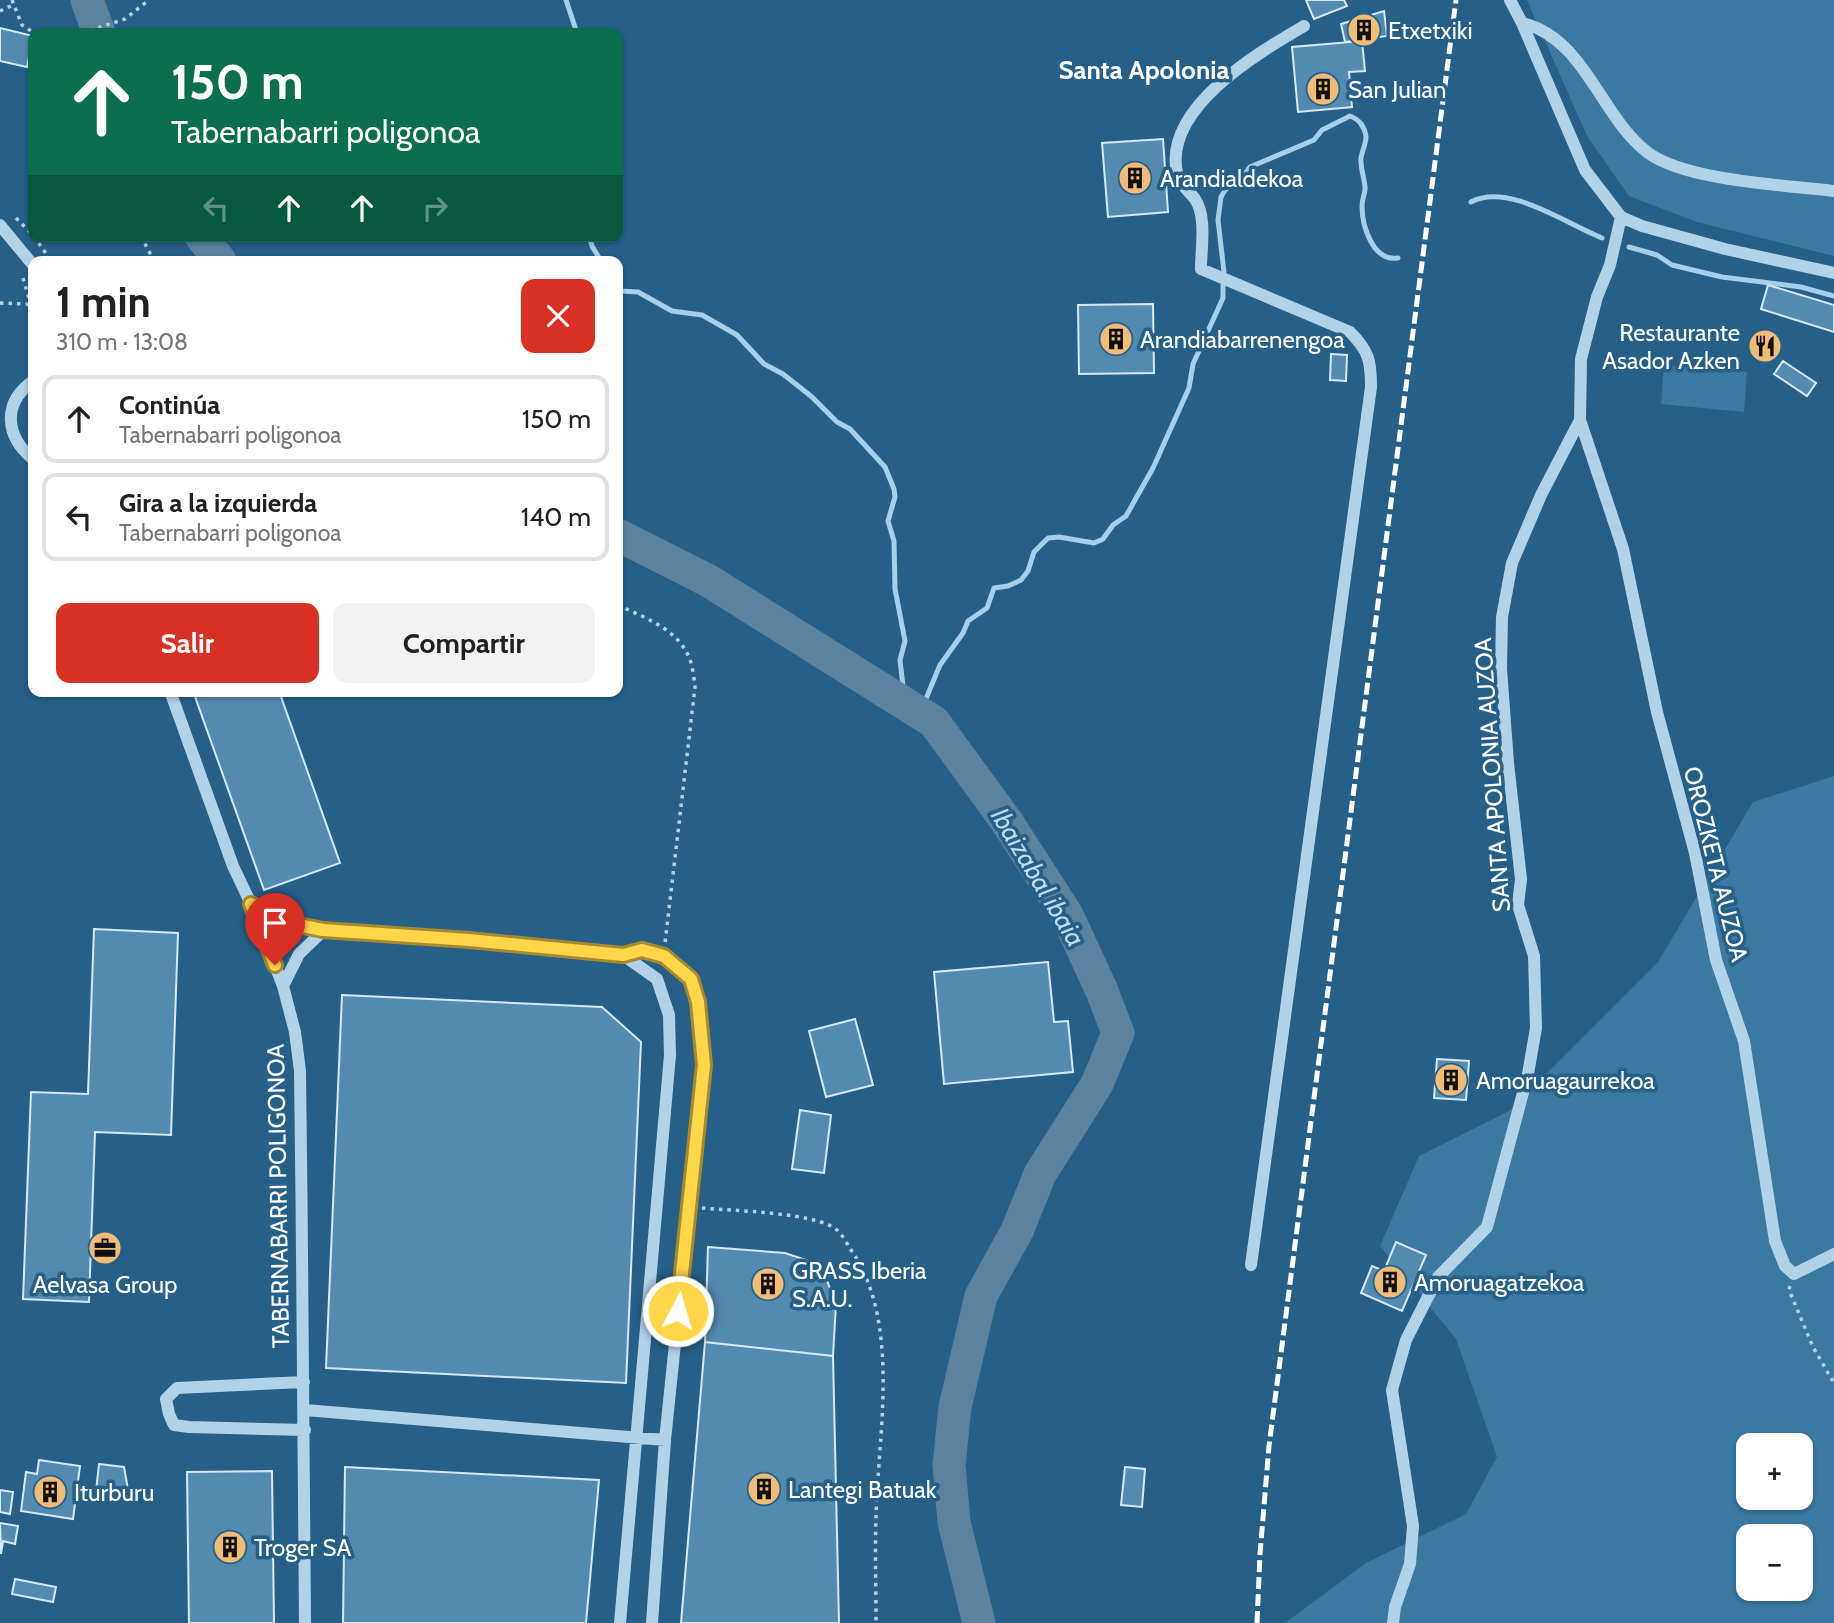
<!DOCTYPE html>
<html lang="es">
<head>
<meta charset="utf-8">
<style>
	body { margin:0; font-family:Cabin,sans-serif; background:#f2f2f2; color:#202124; height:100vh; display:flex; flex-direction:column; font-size:26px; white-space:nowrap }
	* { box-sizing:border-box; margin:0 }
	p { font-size:23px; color:#757577 }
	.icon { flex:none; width:38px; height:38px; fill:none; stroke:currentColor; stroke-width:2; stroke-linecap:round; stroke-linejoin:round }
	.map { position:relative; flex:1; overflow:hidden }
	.panel { position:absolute; left:28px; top:256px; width:595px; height:441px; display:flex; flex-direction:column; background:#fff; border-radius:14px; box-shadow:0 2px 5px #0004 }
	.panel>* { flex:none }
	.top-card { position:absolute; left:28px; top:28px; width:595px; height:214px; border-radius:14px; box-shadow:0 2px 5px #0004; background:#0b6e4f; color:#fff; overflow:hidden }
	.tools { position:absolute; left:1736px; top:1433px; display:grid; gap:14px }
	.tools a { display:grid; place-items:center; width:77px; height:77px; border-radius:14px; background:#fff; box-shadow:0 2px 5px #0004; font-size:35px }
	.pin { position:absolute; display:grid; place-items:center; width:60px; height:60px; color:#fff; margin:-72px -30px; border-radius:50% 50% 50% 0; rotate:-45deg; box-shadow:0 0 7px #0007 }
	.pin .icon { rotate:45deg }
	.me { position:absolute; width:77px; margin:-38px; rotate:6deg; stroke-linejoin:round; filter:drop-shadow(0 0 5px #0008) }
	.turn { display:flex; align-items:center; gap:24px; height:147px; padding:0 28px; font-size:32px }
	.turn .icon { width:91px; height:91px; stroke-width:2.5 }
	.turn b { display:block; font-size:49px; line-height:60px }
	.lanes { display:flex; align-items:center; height:66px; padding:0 28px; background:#0003; justify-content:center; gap:35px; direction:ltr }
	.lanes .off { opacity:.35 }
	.round { display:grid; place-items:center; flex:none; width:74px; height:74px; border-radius:14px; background:#f2f2f2 }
	.summary { display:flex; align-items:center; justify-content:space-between; height:119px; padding:0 28px }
	h1 { font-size:42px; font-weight:800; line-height:52px }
	.cta { display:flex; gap:14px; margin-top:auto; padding:14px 28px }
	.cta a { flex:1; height:80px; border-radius:14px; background:#d93025; color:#fff; font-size:28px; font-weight:800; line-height:80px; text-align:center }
	.cta a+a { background:#f2f2f2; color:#202124 }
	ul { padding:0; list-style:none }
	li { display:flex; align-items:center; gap:21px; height:88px; margin:0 14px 10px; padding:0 14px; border:4px solid #e0e0e0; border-radius:14px }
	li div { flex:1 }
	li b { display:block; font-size:26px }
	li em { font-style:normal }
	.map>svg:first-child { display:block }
	.green { fill:#3b79a3; fill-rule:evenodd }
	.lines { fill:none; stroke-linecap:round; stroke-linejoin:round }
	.stream { stroke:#a6cfe9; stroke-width:5 }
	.river { stroke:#5b839d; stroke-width:33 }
	.building { fill:#538ab0; stroke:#d6e9f7; stroke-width:2 }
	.path { stroke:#b2d2e8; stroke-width:3.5; stroke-dasharray:3.5 5; stroke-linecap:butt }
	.minor { stroke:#b2d2e8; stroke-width:12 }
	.rail { stroke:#fff; stroke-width:5; stroke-dasharray:12 5; stroke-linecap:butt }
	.route-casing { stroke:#a68a30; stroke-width:18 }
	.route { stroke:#ffd54a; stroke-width:12 }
	.labels { text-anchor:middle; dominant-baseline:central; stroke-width:7; stroke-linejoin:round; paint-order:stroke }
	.poi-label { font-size:24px; fill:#fff; stroke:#265f87; text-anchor:start }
	.street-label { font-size:24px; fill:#fff; stroke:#265f87 }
	.neighbourhood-label { font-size:26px; font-weight:bold; fill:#fff; stroke:#265f87 }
	.water-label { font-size:26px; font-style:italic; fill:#bddcf0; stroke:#265f87 }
</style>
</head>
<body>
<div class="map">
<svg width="1834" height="1623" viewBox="0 0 1834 1623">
	<rect width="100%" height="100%" fill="#265f87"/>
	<path class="green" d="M1527,0H1834V256L1697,222L1629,196L1587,136Z
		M1664,365L1747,372L1744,412L1661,404Z
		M1834,776V1623H1285L1366,1563L1466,1514L1497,1457L1456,1339L1380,1246L1419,1156L1509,1111L1658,962L1753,802ZM1748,1446H1801V1498H1748ZM1748,1536H1801V1589H1748Z"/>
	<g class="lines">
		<path class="stream" d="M566,0L577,33
			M1471,202C1508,182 1566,224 1602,238
			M589,236L592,246L601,261
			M1629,247L1657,255L1672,265L1722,277L1801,287L1834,296
			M1224,272L1218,220L1221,197L1225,190L1242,178L1250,167L1314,140L1322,130L1350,116C1359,119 1365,127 1366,137C1366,144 1362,151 1361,158C1360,169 1366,183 1365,190C1364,196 1362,200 1362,206C1362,226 1373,262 1398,258
			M618,289L621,291L638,292L672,311L702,315L737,335L764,364L783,374L812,397L837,422L850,429L885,467L894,489L895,497L888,521L894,541L895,589L905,641L900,660L905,704
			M920,713L940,665L963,633L968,621L987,608L994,588L1008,586L1021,580L1028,571L1034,552L1048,538L1059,537L1094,543L1103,539L1113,525L1126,516L1153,468L1189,388L1193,364L1223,298V285"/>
		<path class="river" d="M87,0L99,33
			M201,236L220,261
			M618,535L709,581L934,722L1007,822L1067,915L1102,991L1118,1033L1097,1084L1040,1174L1017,1231L981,1296L955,1407L949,1465L954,1522L979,1623"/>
	</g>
	<path class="building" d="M1306,0H1344L1347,6L1314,19Z
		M1384,11L1387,36L1345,42L1341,24Z
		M0,28L33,36L27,67L0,61Z
		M1362,41L1365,71L1349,72L1352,107L1298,112L1292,47Z
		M1163,139L1168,212L1108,217L1102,143Z
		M1768,285L1834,305V332L1761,309Z
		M1153,304L1154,373L1079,374L1078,305Z
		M1331,354L1347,355L1346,381L1330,380Z
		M1783,361L1816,383L1807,396L1774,374Z
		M193,691H279L340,863L264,890Z
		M94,929L178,933L171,1135L95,1132L89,1302L23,1299L31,1092L88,1094Z
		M1048,962L1054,1022L1068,1021L1073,1072L944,1084L934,972Z
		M342,995L602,1007L641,1042L626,1383L326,1368Z
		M855,1019L873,1085L826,1097L809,1031Z
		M1437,1059L1469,1061L1466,1100L1434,1098Z
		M800,1110L831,1115L824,1173L792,1169Z
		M1396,1242L1426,1255L1402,1311L1361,1293L1372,1266L1384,1271Z
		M708,1247L785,1253L821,1265L836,1304L833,1356L705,1342Z
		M705,1342L833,1356L839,1623H681Z
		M39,1460L80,1466L73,1519L21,1511L26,1472L37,1474Z
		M99,1464L124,1467L129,1495L96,1491Z
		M345,1467L599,1480L586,1623H343Z
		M1125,1467L1145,1469L1142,1507L1121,1505Z
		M272,1471L274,1623H189L187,1472Z
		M0,1490L13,1492L10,1514L0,1512Z
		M0,1523L18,1526L15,1544L3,1541L1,1554Z
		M15,1579L56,1587L53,1602L12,1594Z"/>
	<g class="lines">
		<path class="path" d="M12,0L22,25L34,33
			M0,11L13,5
			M82,33L125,19L149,0
			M16,218L33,235
			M34,236L51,261
			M141,236L154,261
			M23,278L31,306
			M0,303L27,304L33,307
			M618,605C645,618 679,629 690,660C693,668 694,679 695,687L665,943
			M702,1208C732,1211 816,1212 837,1230C842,1234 846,1242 849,1247C902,1320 878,1432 876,1517C875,1552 876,1588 876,1623
			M1790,1286L1789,1290L1813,1347L1834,1383"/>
		<path class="minor" d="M1510,0L1522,23L1585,170L1621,217L1642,226L1725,249L1834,273
			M1522,23C1585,38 1600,116 1647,152C1685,181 1784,185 1834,191
			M0,225L33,265
			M33,381C2,403 5,436 33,459
			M1580,420L1623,549L1657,712L1695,853L1716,960L1744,1041L1775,1241L1785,1266L1794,1274L1834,1254
			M170,691L233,866L251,904L283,986L295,1032L300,1071C302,1255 305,1439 305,1623
			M251,904L288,923L323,931L469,940L623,955L657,979L669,1015L670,1055L620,1623
			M623,955L642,950L664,956L691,979L698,1002L704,1065L665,1440L652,1623
			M283,986L299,954L323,931
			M1251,1265L1371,387C1371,361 1369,351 1350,332L1201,269C1201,248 1207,217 1195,199C1188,190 1180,185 1177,173C1163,108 1258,53 1304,26
			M304,1382L177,1388L166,1399L169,1414L174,1425L189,1427L305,1430
			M305,1410L665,1440
			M1393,1623L1395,1607L1410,1564L1413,1526L1392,1390L1406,1340L1438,1277L1487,1227L1528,1074L1536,1028L1534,956L1518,905L1521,879L1508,763L1501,669L1502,617L1512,563L1541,495L1580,420L1581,359L1597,297L1610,265L1621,217"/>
		<path class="rail" d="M1257,1623L1260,1554L1269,1446L1456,0"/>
	</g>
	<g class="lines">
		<defs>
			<path id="route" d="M275,965L251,904L288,923L323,930L469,940L623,955L642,950L664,956L691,979L698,1002L704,1065L678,1311"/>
		</defs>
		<use href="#route" class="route-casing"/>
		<use href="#route" class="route"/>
	</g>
	<defs>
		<symbol id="building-disc" viewBox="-11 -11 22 22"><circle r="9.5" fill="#f1bc77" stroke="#265f87"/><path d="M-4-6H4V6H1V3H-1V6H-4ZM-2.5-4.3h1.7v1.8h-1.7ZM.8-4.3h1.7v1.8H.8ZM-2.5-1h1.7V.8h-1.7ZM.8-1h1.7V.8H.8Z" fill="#111"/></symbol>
		<symbol id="restaurant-disc" viewBox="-11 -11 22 22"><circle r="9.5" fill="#f1bc77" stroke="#265f87"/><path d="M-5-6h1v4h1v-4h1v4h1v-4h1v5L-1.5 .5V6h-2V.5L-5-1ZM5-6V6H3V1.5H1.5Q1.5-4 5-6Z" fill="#111"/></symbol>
		<symbol id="office-disc" viewBox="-11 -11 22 22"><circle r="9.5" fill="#f1bc77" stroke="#265f87"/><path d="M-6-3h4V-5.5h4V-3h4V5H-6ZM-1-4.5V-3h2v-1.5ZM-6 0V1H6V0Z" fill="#111"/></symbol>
	</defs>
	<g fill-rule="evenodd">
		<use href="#building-disc" x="1345" y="11" width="38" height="38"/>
		<use href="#building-disc" x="1304" y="70" width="38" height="38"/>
		<use href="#building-disc" x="1116" y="159" width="38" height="38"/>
		<use href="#building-disc" x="1097" y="320" width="38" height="38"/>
		<use href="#restaurant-disc" x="1746" y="327" width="38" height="38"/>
		<use href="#building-disc" x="1432" y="1061" width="38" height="38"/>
		<use href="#office-disc" x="86" y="1229" width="38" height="38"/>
		<use href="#building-disc" x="1371" y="1263" width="38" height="38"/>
		<use href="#building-disc" x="749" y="1265" width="38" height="38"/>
		<use href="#building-disc" x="745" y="1470" width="38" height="38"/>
		<use href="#building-disc" x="31" y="1473" width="38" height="38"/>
		<use href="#building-disc" x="211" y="1528" width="38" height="38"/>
	</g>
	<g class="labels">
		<g class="poi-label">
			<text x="1388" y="30">Etxetxiki</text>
			<text x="1348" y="89">San Julian</text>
			<text x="1160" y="178">Arandialdekoa</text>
			<text x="1740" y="332" text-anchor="end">Restaurante<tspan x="1740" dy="28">Asador Azken</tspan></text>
			<text x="1140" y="339">Arandiabarrenengoa</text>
			<text x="1476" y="1080">Amoruagaurrekoa</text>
			<text x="792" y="1270">GRASS Iberia<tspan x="792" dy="28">S.A.U.</tspan></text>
			<text x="1414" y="1282">Amoruagatzekoa</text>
			<text x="105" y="1284" text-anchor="middle">Aelvasa Group</text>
			<text x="788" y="1489">Lantegi Batuak</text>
			<text x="74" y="1492">Iturburu</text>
			<text x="254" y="1547">Troger SA</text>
		</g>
		<g class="street-label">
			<text transform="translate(1492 775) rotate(-94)">SANTA APOLONIA AUZOA</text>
			<text transform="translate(1716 864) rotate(76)">OROZKETA AUZOA</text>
			<text transform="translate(278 1196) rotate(-91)">TABERNABARRI POLIGONOA</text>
		</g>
		<g class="neighbourhood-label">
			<text x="1144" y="70">Santa Apolonia</text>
		</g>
		<g class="water-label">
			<text transform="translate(1038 877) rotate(59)">Ibaizabal ibaia</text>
		</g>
	</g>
</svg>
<div class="tools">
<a>+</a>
<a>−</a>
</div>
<div class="pin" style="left:275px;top:965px;background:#d93025"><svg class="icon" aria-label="arrive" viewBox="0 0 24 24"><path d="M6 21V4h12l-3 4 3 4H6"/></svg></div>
<svg class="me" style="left:678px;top:1311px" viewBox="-20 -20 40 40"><circle r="17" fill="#ffd54a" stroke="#fff" stroke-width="3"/><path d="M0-11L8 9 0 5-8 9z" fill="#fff"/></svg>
<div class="top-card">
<div class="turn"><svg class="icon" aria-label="ahead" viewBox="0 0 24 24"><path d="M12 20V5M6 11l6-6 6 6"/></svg><div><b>150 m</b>Tabernabarri poligonoa</div></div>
<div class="lanes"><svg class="icon off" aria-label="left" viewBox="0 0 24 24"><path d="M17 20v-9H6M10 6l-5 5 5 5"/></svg><svg class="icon" aria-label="ahead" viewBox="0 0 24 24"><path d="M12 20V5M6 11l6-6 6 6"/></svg><svg class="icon" aria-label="ahead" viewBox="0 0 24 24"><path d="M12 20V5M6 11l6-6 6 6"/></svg><svg class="icon off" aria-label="right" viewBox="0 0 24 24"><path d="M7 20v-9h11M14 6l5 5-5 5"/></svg></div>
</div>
<section class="panel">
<div class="summary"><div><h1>1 min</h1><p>310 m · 13:08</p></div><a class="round" style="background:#d93025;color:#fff"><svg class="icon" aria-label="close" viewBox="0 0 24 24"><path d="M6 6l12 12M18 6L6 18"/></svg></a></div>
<ul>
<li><svg class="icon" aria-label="ahead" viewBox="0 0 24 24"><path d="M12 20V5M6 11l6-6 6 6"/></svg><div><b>Continúa</b><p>Tabernabarri poligonoa</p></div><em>150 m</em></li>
<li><svg class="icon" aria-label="left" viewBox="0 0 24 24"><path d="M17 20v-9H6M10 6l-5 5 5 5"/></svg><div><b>Gira a la izquierda</b><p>Tabernabarri poligonoa</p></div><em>140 m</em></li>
</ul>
<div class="cta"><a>Salir</a><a>Compartir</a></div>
</section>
</div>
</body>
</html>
